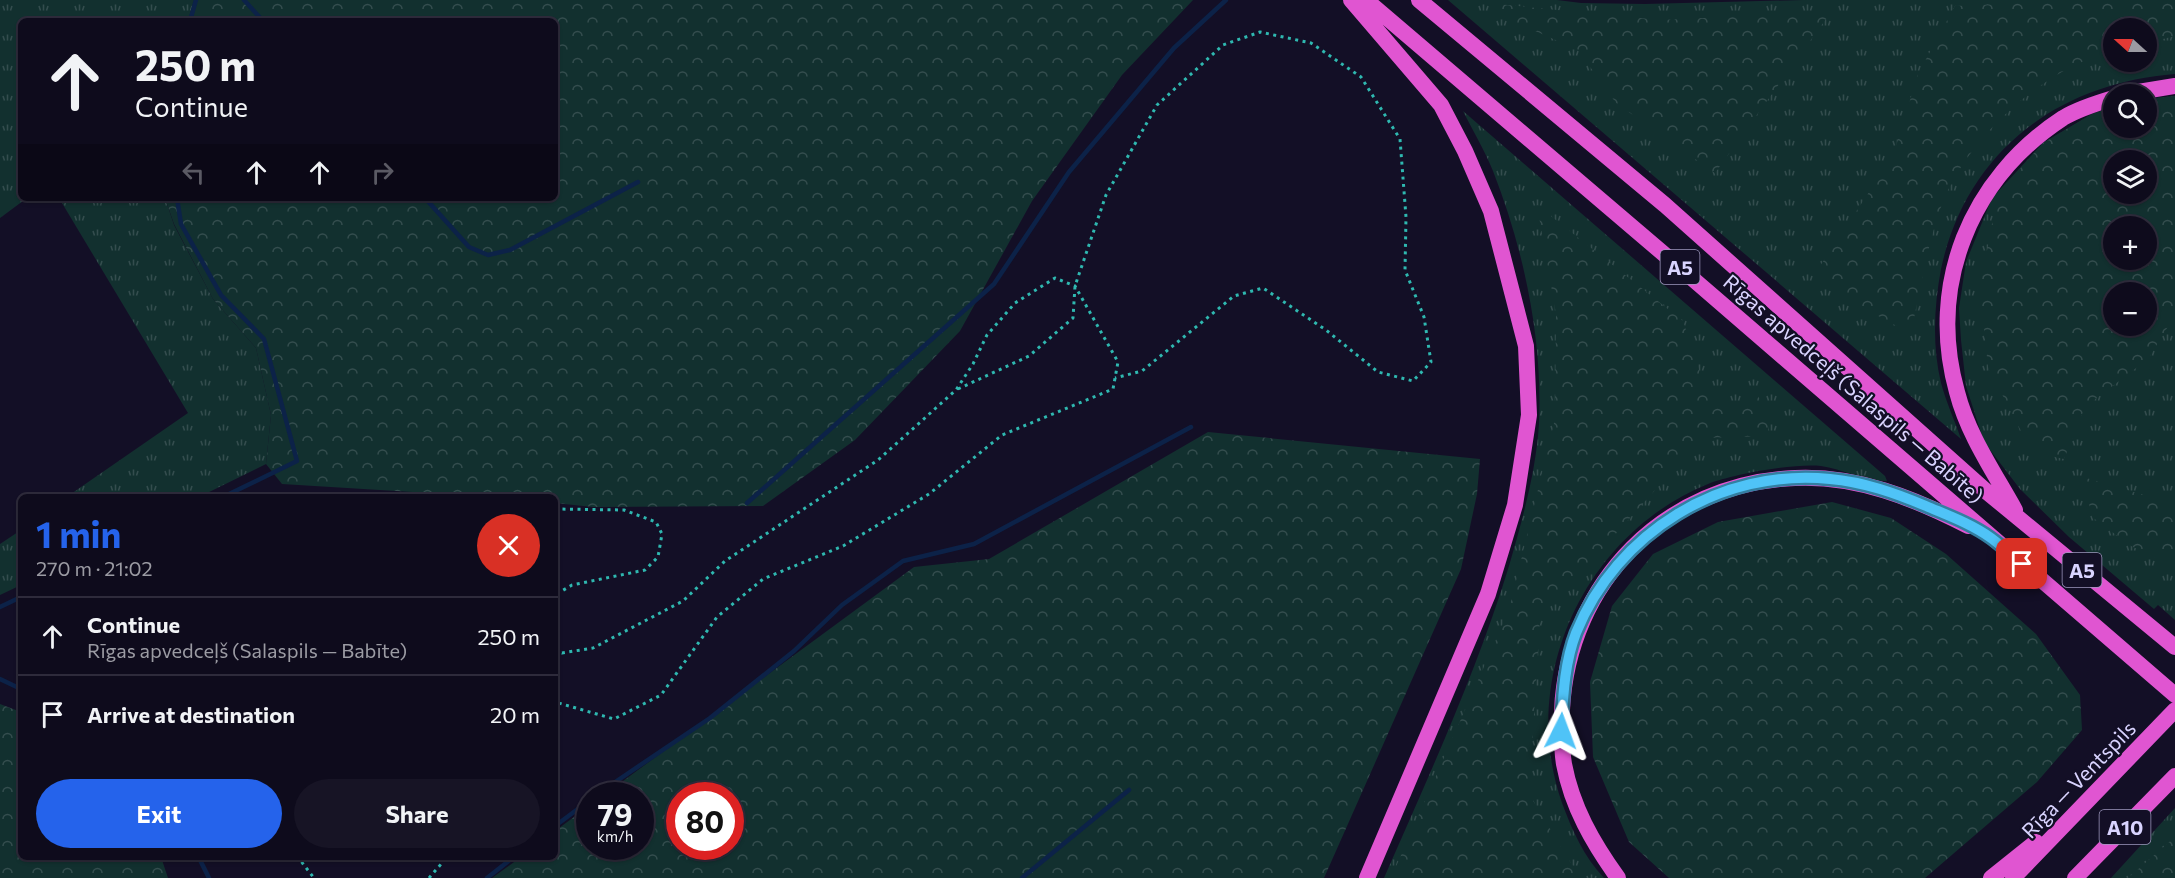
<!DOCTYPE html>
<html lang="en">
<head>
<meta charset="utf-8">
<style>
	body { margin:0; font-family:Commissioner,sans-serif; background:#171425; color:#f1f3f6; height:100vh; display:flex; flex-direction:column; font-size:22px; white-space:nowrap }
	* { box-sizing:border-box; margin:0 }
	p { font-size:20px; color:#9b9ba3 }
	.icon { flex:none; width:33px; height:33px; fill:none; stroke:currentColor; stroke-width:2; stroke-linecap:round; stroke-linejoin:round }
	.map { position:relative; flex:1; overflow:hidden }
	.drawer { position:absolute; left:18px; top:494px; width:540px; height:366px; display:flex; flex-direction:column; background:#0e0b1c; border-radius:9px; box-shadow:0 2px 4px #0004,0 0 0 2px #2e2b3b }
	.drawer>* { flex:none }
	.top-card { position:absolute; left:18px; top:18px; width:540px; height:183px; border-radius:9px; box-shadow:0 2px 4px #0004,0 0 0 2px #2e2b3b; background:#0e0b1c; color:#f1f3f6; overflow:hidden }
	.needle { width:39px; rotate:291deg }
	.controls { position:absolute; left:2103px; top:18px; display:grid; gap:12px }
	.controls a { display:grid; place-items:center; width:54px; height:54px; border-radius:50%; background:#0e0b1c; box-shadow:0 2px 4px #0004,0 0 0 2px #2e2b3b; font-size:30px }
	.speed { position:absolute; left:576px; top:782px; display:flex; gap:12px; font-size:30px; font-weight:700; text-align:center }
	.speed>* { display:grid; place-content:center; width:78px; height:78px; border-radius:50%; background:#0e0b1c; box-shadow:0 2px 4px #0004,0 0 0 2px #2e2b3b; line-height:1 }
	.speed small { font-size:15px; font-weight:400 }
	.speed .limit { border:9px solid #d22; background:#fff; color:#111 }
	.pin { position:absolute; display:grid; place-items:center; width:51px; height:51px; color:#fff; margin:-26px; border-radius:12px; box-shadow:0 3px 9px #0006 }
	.me { position:absolute; width:66px; margin:-33px; rotate:3deg; stroke-linejoin:round; filter:drop-shadow(0 0 4px #0008) }
	.turn { display:flex; align-items:center; gap:21px; height:126px; padding:0 18px; font-size:27px }
	.turn .icon { width:78px; height:78px; stroke-width:2.5 }
	.turn b { display:block; font-size:42px; line-height:51px }
	.lanes { display:flex; align-items:center; height:57px; padding:0 18px; background:#0003; justify-content:center; gap:30px; direction:ltr }
	.lanes .off { opacity:.35 }
	.round { display:grid; place-items:center; flex:none; width:63px; height:63px; border-radius:32px; background:#171425 }
	.headline { display:flex; align-items:center; justify-content:space-between; height:102px; padding:0 18px }
	h1 { font-size:36px; font-weight:700; line-height:45px; color:#2563eb }
	.primary-button { display:flex; gap:12px; margin-top:auto; padding:12px 18px }
	.primary-button a { flex:1; height:69px; border-radius:36px; background:#2563eb; color:#fff; font-size:24px; font-weight:700; line-height:69px; text-align:center }
	.primary-button a+a { background:#171425; color:#f1f3f6 }
	ul { padding:0; list-style:none }
	li { display:flex; align-items:center; gap:18px; height:78px; padding:0 18px; border-top:2px solid #2e2b3b }
	li div { flex:1 }
	li b { display:block; font-size:22px }
	li em { font-style:normal }
	.map>svg:first-child { display:block }
	.grass { fill:url(#grass-tufts); fill-rule:evenodd }
	.forest { fill:url(#forest-crowns); fill-rule:evenodd }
	.lines { fill:none; stroke-linecap:round; stroke-linejoin:round }
	.stream { stroke:#0c2248; stroke-width:4.5 }
	.path { stroke:#2fb8b0; stroke-width:3; stroke-dasharray:3 4.5; stroke-linecap:butt }
	.trunk { stroke:#e055d1; stroke-width:16 }
	.route-casing { stroke:#337fa1; stroke-width:15 }
	.route { stroke:#4fc3f7; stroke-width:10 }
	.labels { text-anchor:middle; dominant-baseline:central; stroke-width:4.5; stroke-linejoin:round; paint-order:stroke }
	.shield { fill:#130f26; stroke:#9e99be; stroke-width:1.5 }
	.shield-label { font-size:20px; font-weight:bold; fill:#d9d4ff }
	.street-label { font-size:21px; fill:#d9d4ff; stroke:#130f26 }
</style>
</head>
<body>
<div class="map">
<svg width="2175" height="878" viewBox="0 0 2175 878">
	<defs>
		<pattern id="grass-tufts" width="24" height="20" patternUnits="userSpaceOnUse" patternTransform="scale(1.5)"><rect width="24" height="20" fill="#12302f"/><path d="M3 7l-1-3M5 7V3M7 7l1-3M15 17l-1-3M17 17v-4M19 17l1-3" fill="none" stroke="#344d4e"/></pattern>
		<pattern id="forest-crowns" width="20" height="18" patternUnits="userSpaceOnUse" patternTransform="scale(1.5)"><rect width="20" height="18" fill="#12302f"/><path d="M2 6a3 3 0 1 1 6 0M12 15a3 3 0 1 1 6 0" fill="none" stroke="#344d4e"/></pattern>
	</defs>
	<rect width="100%" height="100%" fill="#130f26"/>
	<path class="grass" d="M0,0H194L188,21H21V198H27L0,218Z
		M1448,0H1557L1581,3L1645,4L1804,0H2175V74C2058,83 1966,152 1941,269C1934,306 1932,346 1941,383C1946,402 1955,421 1961,439ZM2114,28H2146V62H2114Z
		M2175,96V620L2158,605L2154,609L2069,537L2020,489L1984,442L1966,386L1961,340L1959,308L1966,262L1992,198L2043,143L2092,114L2113,107L2114,128H2146L2147,99ZM2114,160H2146V194H2114ZM2114,226H2146V260H2114ZM2114,292H2146V326H2114Z
		M1463,111L1885,476L1887,481C1865,482 1843,469 1821,466C1795,463 1733,474 1708,484C1585,534 1518,678 1562,803C1572,830 1584,857 1604,878H1384C1429,775 1476,674 1509,566C1522,521 1536,472 1539,424C1543,340 1524,250 1493,171C1485,151 1473,131 1463,111Z
		M59,198H165L174,225L213,299L256,348L271,415L266,464L201,496H68L188,413Z
		M21,530V585L0,595V544Z
		M2175,808V878H2111Z"/>
	<path class="forest" d="M194,0H1193L1122,75L1032,201L960,331L855,440L763,506L593,507L555,503V496H478L282,484L266,464L271,415L256,348L213,299L174,224L165,198H555V21H188Z
		M2086,0H2175V36L2147,43L2146,28H2114L2113,51C2044,68 1968,137 1942,204C1927,245 1920,291 1911,333C1878,317 1840,297 1820,266L1893,156L1918,74L1955,6Z
		M1497,4L1660,20L1831,12L1715,173L1616,103L1578,50L1506,18Z
		M2175,96V315L2148,359L2085,407L2064,459L2046,455L2021,431L1988,367L1980,289L1996,202L2018,171L2043,143L2092,114L2113,107L2114,128H2146L2147,99ZM2114,160H2146V194H2114ZM2114,226H2146V260H2114ZM2114,292H2146V326H2114Z
		M1537,205L1683,321L1706,391L1732,418L1758,396L1769,416L1768,436L1702,438L1540,618L1529,794L1580,878H1391L1509,610L1555,419L1556,314Z
		M1208,432L1480,459L1477,494L1461,569L1324,878H492L521,857L555,856V831L589,806L590,846H640V795H604L914,567L989,559ZM680,795H730V846H680Z
		M2083,477L2154,498L2175,495V567L2131,546L2092,517Z
		M1832,502L1891,518L1946,554L2036,634L2080,695L2082,730L2037,782L1925,878H1669L1629,842L1593,757L1590,682L1612,606L1653,554L1718,522Z
		M0,704L21,712V856L161,857L168,878H0Z
		M2175,837V878H2128Z"/>
	<g class="lines">
		<path class="stream" d="M244,0L263,21
			M190,21L196,0
			M177,198L181,224L221,295L264,339L297,461L225,496
			M425,198L469,247L488,255L510,250L638,182
			M747,503L994,284L1069,172L1174,48L1226,0
			M0,607L21,597
			M0,679L21,689
			M596,795L710,718L794,651L842,605L903,561L974,544L1191,427
			M555,826L590,800
			M198,856L209,878
			M487,878L515,856
			M1022,878L1129,790"/>
		<path class="path" d="M958,389L1029,356L1073,318L1075,286L1106,195L1157,105L1223,45L1260,32L1311,43L1361,77L1400,139L1406,217L1405,270L1424,317L1431,362L1413,381L1378,372L1326,330L1263,288L1234,296L1142,371L1115,378
			M555,509L624,510L656,522L662,534L658,557L645,570L572,585L555,595
			M555,650L562,653L593,648L683,601L725,561L878,460L956,390L973,364L987,335L1015,303L1055,278L1075,286L1118,362L1113,389L1002,435L929,494L843,546L763,579L717,617L661,695L614,719L555,702
			M297,856L314,878
			M429,878L448,856"/>
		<path class="trunk" d="M1351,0L1441,105L1465,151L1491,211L1526,346L1529,415L1515,505L1488,594L1367,878
			M1366,0C1637,230 1907,462 2175,695
			M1419,0L1665,205L1987,492L2175,647
			M2126,94L2175,86
			M2015,510C1994,472 1968,435 1957,392C1927,285 1970,179 2063,118C2078,109 2097,103 2114,98
			M1618,878C1593,843 1572,807 1564,764C1561,747 1562,728 1562,710C1568,582 1666,483 1795,478C1856,475 1914,498 1968,526
			M1991,878L2036,842
			M2013,878L2175,710
			M2075,878L2175,776"/>
	</g>
	<g class="lines">
		<defs>
			<path id="route" d="M1561,731C1563,699 1564,664 1576,633C1617,532 1721,468 1830,479C1864,482 1895,493 1926,506C1947,515 1972,524 1991,538C2002,546 2012,556 2022,564"/>
		</defs>
		<use href="#route" class="route-casing"/>
		<use href="#route" class="route"/>
	</g>
	<g class="labels">
		<g class="shield">
			<rect x="1660.5" y="250" width="39" height="34" rx="4.5"/>
			<rect x="2062.5" y="553" width="39" height="34" rx="4.5"/>
			<rect x="2099.5" y="810" width="51" height="34" rx="4.5"/>
		</g>
		<g class="shield-label">
			<text x="1680" y="267">A5</text>
			<text x="2082" y="570">A5</text>
			<text x="2125" y="827">A10</text>
		</g>
		<g class="street-label">
			<text transform="translate(1854 388) rotate(41)">Rīgas apvedceļš (Salaspils — Babīte)</text>
			<text transform="translate(2078 779) rotate(-46)">Rīga — Ventspils</text>
		</g>
	</g>
</svg>
<div class="controls">
<a><svg class="needle" viewBox="-14 -14 28 28"><path d="M0-13l5 13h-10z" fill="#e53935"/><path d="M0 13l5-13h-10z" fill="#9b9ba3"/></svg></a>
<a><svg class="icon" aria-label="search" viewBox="0 0 24 24"><circle cx="10" cy="10" r="6"/><path d="M15 15l6 6"/></svg></a>
<a><svg class="icon" aria-label="layers" viewBox="0 0 24 24"><path d="M12 4l9 5-9 5-9-5zM3 14l9 5 9-5"/></svg></a>
<a>+</a>
<a>−</a>
</div>
<div class="speed"><div>79<small>km/h</small></div><div class="limit">80</div></div>
<div class="pin" style="left:2022px;top:564px;background:#d93025"><svg class="icon" aria-label="arrive" viewBox="0 0 24 24"><path d="M6 21V4h12l-3 4 3 4H6"/></svg></div>
<svg class="me" style="left:1561px;top:731px" viewBox="-20 -20 40 40"><path d="M0-17L14 15 0 8-14 15z" fill="#4fc3f7" stroke="#fff" stroke-width="4"/></svg>
<div class="top-card">
<div class="turn"><svg class="icon" aria-label="ahead" viewBox="0 0 24 24"><path d="M12 20V5M6 11l6-6 6 6"/></svg><div><b>250 m</b>Continue</div></div>
<div class="lanes"><svg class="icon off" aria-label="left" viewBox="0 0 24 24"><path d="M17 20v-9H6M10 6l-5 5 5 5"/></svg><svg class="icon" aria-label="ahead" viewBox="0 0 24 24"><path d="M12 20V5M6 11l6-6 6 6"/></svg><svg class="icon" aria-label="ahead" viewBox="0 0 24 24"><path d="M12 20V5M6 11l6-6 6 6"/></svg><svg class="icon off" aria-label="right" viewBox="0 0 24 24"><path d="M7 20v-9h11M14 6l5 5-5 5"/></svg></div>
</div>
<section class="drawer">
<div class="headline"><div><h1>1 min</h1><p>270 m · 21:02</p></div><a class="round" style="background:#d93025;color:#fff"><svg class="icon" aria-label="close" viewBox="0 0 24 24"><path d="M6 6l12 12M18 6L6 18"/></svg></a></div>
<ul>
<li><svg class="icon" aria-label="ahead" viewBox="0 0 24 24"><path d="M12 20V5M6 11l6-6 6 6"/></svg><div><b>Continue</b><p>Rīgas apvedceļš (Salaspils — Babīte)</p></div><em>250 m</em></li>
<li><svg class="icon" aria-label="arrive" viewBox="0 0 24 24"><path d="M6 21V4h12l-3 4 3 4H6"/></svg><div><b>Arrive at destination</b></div><em>20 m</em></li>
</ul>
<div class="primary-button"><a>Exit</a><a>Share</a></div>
</section>
</div>
</body>
</html>
